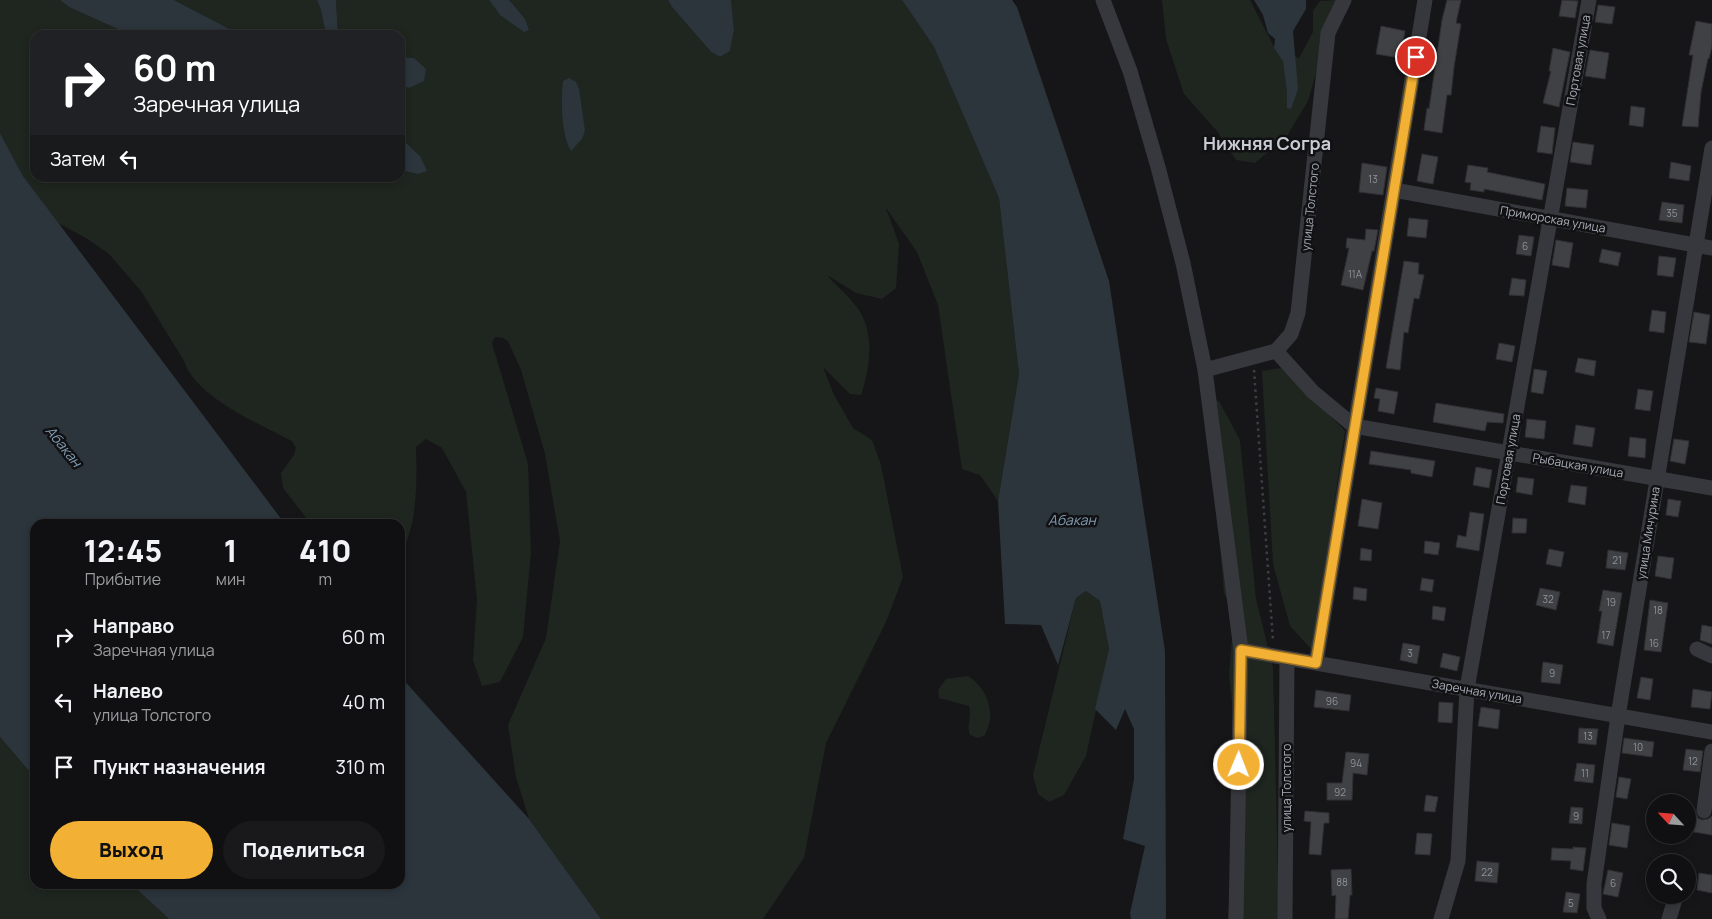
<!DOCTYPE html>
<html lang="ru">
<head>
<meta charset="utf-8">
<style>
	body { margin:0; font-family:Manrope,sans-serif; background:#19191b; color:#f1f3f6; height:100vh; display:flex; flex-direction:column; font-size:19px; white-space:nowrap }
	* { box-sizing:border-box; margin:0 }
	p { font-size:16px; color:#9c9d9f }
	.icon { flex:none; width:28px; height:28px; fill:none; stroke:currentColor; stroke-width:2; stroke-linecap:round; stroke-linejoin:round }
	.map { position:relative; flex:1; overflow:hidden }
	.panel { position:absolute; left:30px; top:519px; width:375px; height:370px; display:flex; flex-direction:column; background:#101012; border-radius:15px; box-shadow:0 2px 8px #0003,0 0 0 1px #303032 }
	.panel>* { flex:none }
	.banner { position:absolute; left:30px; top:30px; width:375px; height:152px; border-radius:15px; box-shadow:0 2px 8px #0003,0 0 0 1px #303032; background:#202124; color:#fff; overflow:hidden }
	.needle { width:32px; rotate:296deg }
	.buttons { position:absolute; left:1646px; top:794px; display:grid; gap:10px }
	.buttons a { display:grid; place-items:center; width:50px; height:50px; border-radius:50%; background:#101012; box-shadow:0 2px 8px #0003,0 0 0 1px #303032; font-size:25px }
	.pin { position:absolute; display:grid; place-items:center; width:42px; height:42px; color:#fff; margin:-21px; border:2px solid #fff; border-radius:50%; box-shadow:0 1px 5px #0007 }
	.me { position:absolute; width:55px; margin:-28px; rotate:1deg; stroke-linejoin:round; filter:drop-shadow(0 0 4px #0008) }
	.turn { display:flex; align-items:center; gap:18px; height:105px; padding:0 20px; font-size:22px }
	.turn .icon { width:65px; height:65px; stroke-width:2.5 }
	.turn b { display:block; font-size:35px; line-height:42px }
	.then { display:flex; align-items:center; height:48px; padding:0 20px; background:#0003; gap:10px; font-size:19px }
	.eta { display:flex; justify-content:space-evenly; align-items:center; height:85px; text-align:center }
	.eta b { font-size:30px; font-weight:800; line-height:35px }
	.button { display:flex; gap:10px; margin-top:auto; padding:10px 20px }
	.button a { flex:1; height:58px; border-radius:30px; background:#f2b134; color:#111; font-size:20px; font-weight:800; line-height:58px; text-align:center }
	.button a+a { background:#19191b; color:#f1f3f6 }
	ul { padding:0; list-style:none }
	li { display:flex; align-items:center; gap:15px; height:65px; padding:0 20px }
	li div { flex:1 }
	li b { display:block; font-size:19px }
	li em { font-style:normal }
	.map>svg:first-child { display:block }
	.green { fill:#1e261f }
	.water { fill:#2c353c }
	.building { fill:#404145; stroke:#303034 }
	.lines { fill:none; stroke-linecap:round; stroke-linejoin:round }
	.path { stroke:#3d3f44; stroke-width:2.5; stroke-dasharray:2.5 4; stroke-linecap:butt }
	.minor { stroke:#37383d; stroke-width:15 }
	.route-casing { stroke:#9d7322; stroke-width:12 }
	.route { stroke:#f2b134; stroke-width:9 }
	.labels { text-anchor:middle; dominant-baseline:central; stroke-width:5; stroke-linejoin:round; paint-order:stroke }
	.number-label { font-size:10px; fill:#8e929b }
	.street-label { font-size:12px; fill:#a8adb8; stroke:#111113 }
	.water-label { font-size:14px; font-style:italic; fill:#7f9bb3; stroke:#111113 }
	.district-label { font-size:18px; font-weight:bold; fill:#c9ccd4; stroke:#111113 }
</style>
</head>
<body>
<div class="map">
<svg width="1712" height="919" viewBox="0 0 1712 919">
	<rect width="100%" height="100%" fill="#161618"/>
	<path class="green" d="M0,0H60L69,7L131,35H35V178H400V170L418,174L420,156L400,137V85L409,88L414,58L400,57V35H338L336,0H489L500,15L510,2L509,0H668L672,7L711,52L720,57L730,51L734,30L731,0H902L934,47L999,198L1019,374L998,501L980,475L962,469L938,305L917,252L886,208L899,244L896,288L882,299L856,293L827,275C836,286 848,295 856,306C876,331 870,368 861,395L850,394L823,367L834,395L853,428L872,440L881,465L903,577L886,622L826,743L804,858L763,919H601L529,819L516,777L508,725L546,638L560,541L545,454L521,370L508,341L503,338L495,337L492,343L528,464L531,553L523,637L500,682L482,686L473,660L477,600L466,492L442,448L426,439L416,447C417,475 418,531 400,552V524H311L283,488L281,473L294,455L296,448L292,441C260,424 196,398 184,361L141,291L109,254L86,238L58,223L23,176L0,133Z
		M174,0H317L321,10L326,35H241Z
		M1162,0H1250L1275,49L1299,58L1313,32V11L1320,1L1336,0L1320,38L1316,73L1308,101L1287,136L1255,163L1236,160L1217,131L1184,94L1166,39Z
		M1282,368L1345,431L1312,650L1290,626L1273,564L1262,371Z
		M1208,399L1219,401L1240,440L1256,599L1273,668L1279,919H1228L1237,749L1229,675L1234,614L1224,593Z
		M1086,591L1100,601L1109,649L1086,756L1064,795L1049,802L1038,794L1033,775L1076,598Z
		M968,676C983,685 992,703 990,720C989,725 987,730 985,735L978,738L970,735C966,725 972,717 969,706L939,698L938,690L946,679Z
		M0,737L35,778V884H131L169,919H0Z"/>
	<path class="water" d="M60,0H174L241,35H131L69,7Z
		M317,0H336L338,35H326L321,10Z
		M489,0H509L525,19L529,30L524,32L500,15Z
		M668,0H731L734,30L730,51L720,57L711,52L672,7Z
		M902,0H1012L1017,7L1109,281L1165,651L1166,919H1131L1130,913L1145,846L1123,839L1134,779V729L1125,709L1116,730L1095,709L1109,649L1100,601L1086,591L1076,598L1058,665L1041,625L1005,624L998,501L1019,374L999,198L934,47Z
		M1254,0H1306V9L1293,31L1298,89L1291,109L1287,108V91L1283,61L1274,48L1275,39L1268,33L1263,15Z
		M400,57L414,58L426,69L424,81L409,88L400,85Z
		M569,78L576,82L579,89L585,131L582,139L571,151C561,134 561,101 563,81Z
		M0,133L23,176L285,524H35V778L0,737Z
		M400,137L420,156L427,171L418,174L400,170Z
		M400,676L529,819L601,919H169L131,884H400Z"/>
	<path class="building" d="M1447,0H1461L1456,23L1461,24L1454,67L1451,95H1447L1442,133L1424,130L1427,108L1429,109L1442,20Z
		M1562,0L1578,1L1575,18L1559,16Z
		M1598,5L1615,7L1612,24L1595,22Z
		M1696,21L1712,24V46L1709,59L1708,58L1701,92L1698,127L1682,126L1693,55H1689Z
		M1381,26L1405,31L1400,58L1376,54Z
		M1553,48L1570,52L1559,107L1543,103L1551,71H1549Z
		M1590,50L1609,53L1605,79L1585,76Z
		M1631,106L1645,108L1643,127L1629,125Z
		M1541,126L1555,128L1552,154L1537,152Z
		M1573,142L1594,145L1591,165L1570,162Z
		M1422,154L1438,157L1433,184L1417,181Z
		M1671,162L1691,166L1689,181L1669,178Z
		M1362,163L1387,167L1383,195L1359,192Z
		M1468,165L1488,168L1487,172L1545,184L1542,200L1484,189V192L1470,190L1471,183L1465,182Z
		M1567,188L1588,190L1586,208L1565,206Z
		M1662,202L1684,205L1682,223L1659,220Z
		M1409,218L1428,220L1426,238L1407,236Z
		M1366,229L1378,230L1374,251H1372L1363,290L1341,285L1349,248H1346L1347,238L1365,240Z
		M1519,235L1534,237L1531,256L1516,254Z
		M1556,240L1573,243L1569,268L1552,265Z
		M1602,249L1621,253L1618,266L1599,262Z
		M1659,256L1676,258L1673,277L1657,275Z
		M1404,261L1419,263L1418,274L1424,275L1419,299L1414,298L1408,333L1404,332L1400,370L1386,368Z
		M1512,278L1526,280L1524,296L1509,295Z
		M1652,310L1666,312L1664,333L1649,331Z
		M1694,312L1710,315L1706,344L1689,342Z
		M1499,343L1515,346L1512,362L1496,359Z
		M1578,358L1596,361L1594,376L1575,372Z
		M1534,369L1547,371L1543,394L1531,392Z
		M1376,388L1398,392L1394,414L1378,411L1380,399L1374,398Z
		M1638,389L1653,391L1650,411L1635,409Z
		M1436,403L1504,414L1503,423L1487,422L1485,431L1433,422Z
		M1527,419L1546,421L1544,439L1525,437Z
		M1576,425L1595,428L1592,447L1573,444Z
		M1630,437L1646,439L1645,458L1628,456Z
		M1674,439L1689,441L1685,464L1670,461Z
		M1371,451L1435,461L1432,477L1411,473V470L1369,464Z
		M1476,467L1492,470L1489,488L1473,485Z
		M1518,477L1534,479L1532,495L1516,492Z
		M1571,485L1587,487L1585,505L1568,502Z
		M1362,499L1382,503L1378,529L1358,526Z
		M1668,499L1681,501L1678,517L1666,515Z
		M1470,512L1484,514L1479,551L1456,547L1458,535L1466,537Z
		M1513,518L1527,519L1526,533H1512Z
		M1425,541L1440,543L1438,555L1424,553Z
		M1361,548L1372,550L1371,561L1360,560Z
		M1549,549L1564,552L1561,567L1546,564Z
		M1608,550L1628,553L1625,570L1606,568Z
		M1658,556L1674,558L1671,579L1655,576Z
		M1422,578L1434,580L1432,592L1420,590Z
		M1354,587L1367,589L1366,601L1353,599Z
		M1540,588L1560,592L1556,610L1536,605Z
		M1603,590L1622,593L1613,646L1597,643L1602,611H1599Z
		M1650,600L1668,603L1661,652L1644,650Z
		M1433,606L1446,608L1444,621L1432,619Z
		M1702,625L1712,627V644L1700,640Z
		M1403,643L1420,646L1417,664L1400,660Z
		M1443,653L1460,657L1457,671L1440,667Z
		M1543,662L1563,665L1560,684L1541,682Z
		M1641,677L1653,679L1650,700L1637,698Z
		M1693,689L1712,692L1710,709L1691,707Z
		M1316,690L1351,695L1349,711L1314,707Z
		M1439,702L1453,703L1452,723L1438,722Z
		M1481,707L1500,710L1498,729L1478,726Z
		M1579,728L1598,729L1596,745L1578,743Z
		M1624,738L1654,742L1652,757L1622,753Z
		M1686,749L1703,751L1700,772L1683,770Z
		M1346,752L1369,754L1367,775L1353,773L1352,800H1327V783H1342Z
		M1577,763L1595,765L1593,783L1574,781Z
		M1619,777L1631,779L1627,799L1616,797Z
		M1426,795L1438,797L1435,812L1424,811Z
		M1571,807L1583,808L1582,824L1569,823Z
		M1305,811L1329,813V823H1324L1321,855L1309,854L1311,822L1304,821Z
		M1688,811L1695,812L1698,818L1702,820L1708,819L1712,816V835L1688,831Z
		M1612,823L1630,826L1627,848L1609,845Z
		M1417,833L1432,834L1430,855L1415,854Z
		M1573,847L1586,848L1583,871L1570,869L1571,861L1551,860L1552,848L1573,849Z
		M1477,861L1499,863L1497,883L1475,881Z
		M1351,869L1352,895H1350L1348,919H1335L1336,895L1332,896L1331,870Z
		M1608,870L1623,873L1618,897L1603,894Z
		M1699,873L1712,875V893L1697,890Z
		M1566,892L1580,894L1577,913L1563,912Z"/>
	<g class="lines">
		<path class="path" d="M1254,370L1273,641"/>
		<path class="minor" d="M1103,0L1130,71L1158,167L1183,263L1205,370L1241,650L1236,919
			M1394,190L1712,248
			M1276,351L1313,392L1354,426L1712,488
			M1205,370L1276,351L1291,334L1298,313L1328,33L1344,0
			M1697,649L1712,656
			M1241,650L1712,732
			M1316,663L1425,0
			M1704,811L1712,751
			M1285,919L1287,658
			M1441,919L1458,861L1467,689L1589,0
			M1599,919L1594,908V884L1618,716L1712,148
			M1669,919L1676,896"/>
	</g>
	<g class="lines">
		<defs>
			<path id="route" d="M1239,765L1241,650L1316,663L1416,57"/>
		</defs>
		<use href="#route" class="route-casing"/>
		<use href="#route" class="route"/>
	</g>
	<g class="labels">
		<g class="number-label">
			<text x="1373" y="179">13</text>
			<text x="1672" y="213">35</text>
			<text x="1525" y="246">6</text>
			<text x="1355" y="274">11А</text>
			<text x="1617" y="560">21</text>
			<text x="1548" y="599">32</text>
			<text x="1611" y="602">19</text>
			<text x="1658" y="610">18</text>
			<text x="1606" y="635">17</text>
			<text x="1654" y="643">16</text>
			<text x="1410" y="653">3</text>
			<text x="1552" y="673">9</text>
			<text x="1332" y="701">96</text>
			<text x="1588" y="736">13</text>
			<text x="1638" y="747">10</text>
			<text x="1693" y="761">12</text>
			<text x="1356" y="763">94</text>
			<text x="1585" y="773">11</text>
			<text x="1340" y="792">92</text>
			<text x="1576" y="816">9</text>
			<text x="1487" y="872">22</text>
			<text x="1342" y="882">88</text>
			<text x="1613" y="883">6</text>
			<text x="1571" y="903">5</text>
		</g>
		<g class="street-label">
			<text transform="translate(1578 60) rotate(-80)">Портовая улица</text>
			<text transform="translate(1310 207) rotate(-84)">улица Толстого</text>
			<text transform="translate(1553 219) rotate(10)">Приморская улица</text>
			<text transform="translate(1508 459) rotate(-80)">Портовая улица</text>
			<text transform="translate(1578 465) rotate(10)">Рыбацкая улица</text>
			<text transform="translate(1648 533) rotate(-81)">улица Мичурина</text>
			<text transform="translate(1477 691) rotate(10)">Заречная улица</text>
			<text transform="translate(1286 788) rotate(-90)">улица Толстого</text>
		</g>
		<g class="water-label">
			<text transform="translate(64 446) rotate(51)">Абакан</text>
			<text x="1072" y="519">Абакан</text>
		</g>
		<g class="district-label">
			<text x="1267" y="143">Нижняя Согра</text>
		</g>
	</g>
</svg>
<div class="buttons">
<a><svg class="needle" viewBox="-14 -14 28 28"><path d="M0-13l5 13h-10z" fill="#e53935"/><path d="M0 13l5-13h-10z" fill="#9c9d9f"/></svg></a>
<a><svg class="icon" aria-label="search" viewBox="0 0 24 24"><circle cx="10" cy="10" r="6"/><path d="M15 15l6 6"/></svg></a>
</div>
<div class="pin" style="left:1416px;top:57px;background:#d93025"><svg class="icon" aria-label="arrive" viewBox="0 0 24 24"><path d="M6 21V4h12l-3 4 3 4H6"/></svg></div>
<svg class="me" style="left:1239px;top:765px" viewBox="-20 -20 40 40"><circle r="17" fill="#f2b134" stroke="#fff" stroke-width="3"/><path d="M0-11L8 9 0 5-8 9z" fill="#fff"/></svg>
<div class="banner">
<div class="turn"><svg class="icon" aria-label="right" viewBox="0 0 24 24"><path d="M7 20v-9h11M14 6l5 5-5 5"/></svg><div><b>60 m</b>Заречная улица</div></div>
<div class="then">Затем<svg class="icon" aria-label="left" viewBox="0 0 24 24"><path d="M17 20v-9H6M10 6l-5 5 5 5"/></svg></div>
</div>
<section class="panel">
<div class="eta">
<div><b>12:45</b><p>Прибытие</p></div>
<div><b>1</b><p>мин</p></div>
<div><b>410</b><p>m</p></div>
</div>
<ul>
<li><svg class="icon" aria-label="right" viewBox="0 0 24 24"><path d="M7 20v-9h11M14 6l5 5-5 5"/></svg><div><b>Направо</b><p>Заречная улица</p></div><em>60 m</em></li>
<li><svg class="icon" aria-label="left" viewBox="0 0 24 24"><path d="M17 20v-9H6M10 6l-5 5 5 5"/></svg><div><b>Налево</b><p>улица Толстого</p></div><em>40 m</em></li>
<li><svg class="icon" aria-label="arrive" viewBox="0 0 24 24"><path d="M6 21V4h12l-3 4 3 4H6"/></svg><div><b>Пункт назначения</b></div><em>310 m</em></li>
</ul>
<div class="button"><a>Выход</a><a>Поделиться</a></div>
</section>
</div>
</body>
</html>
